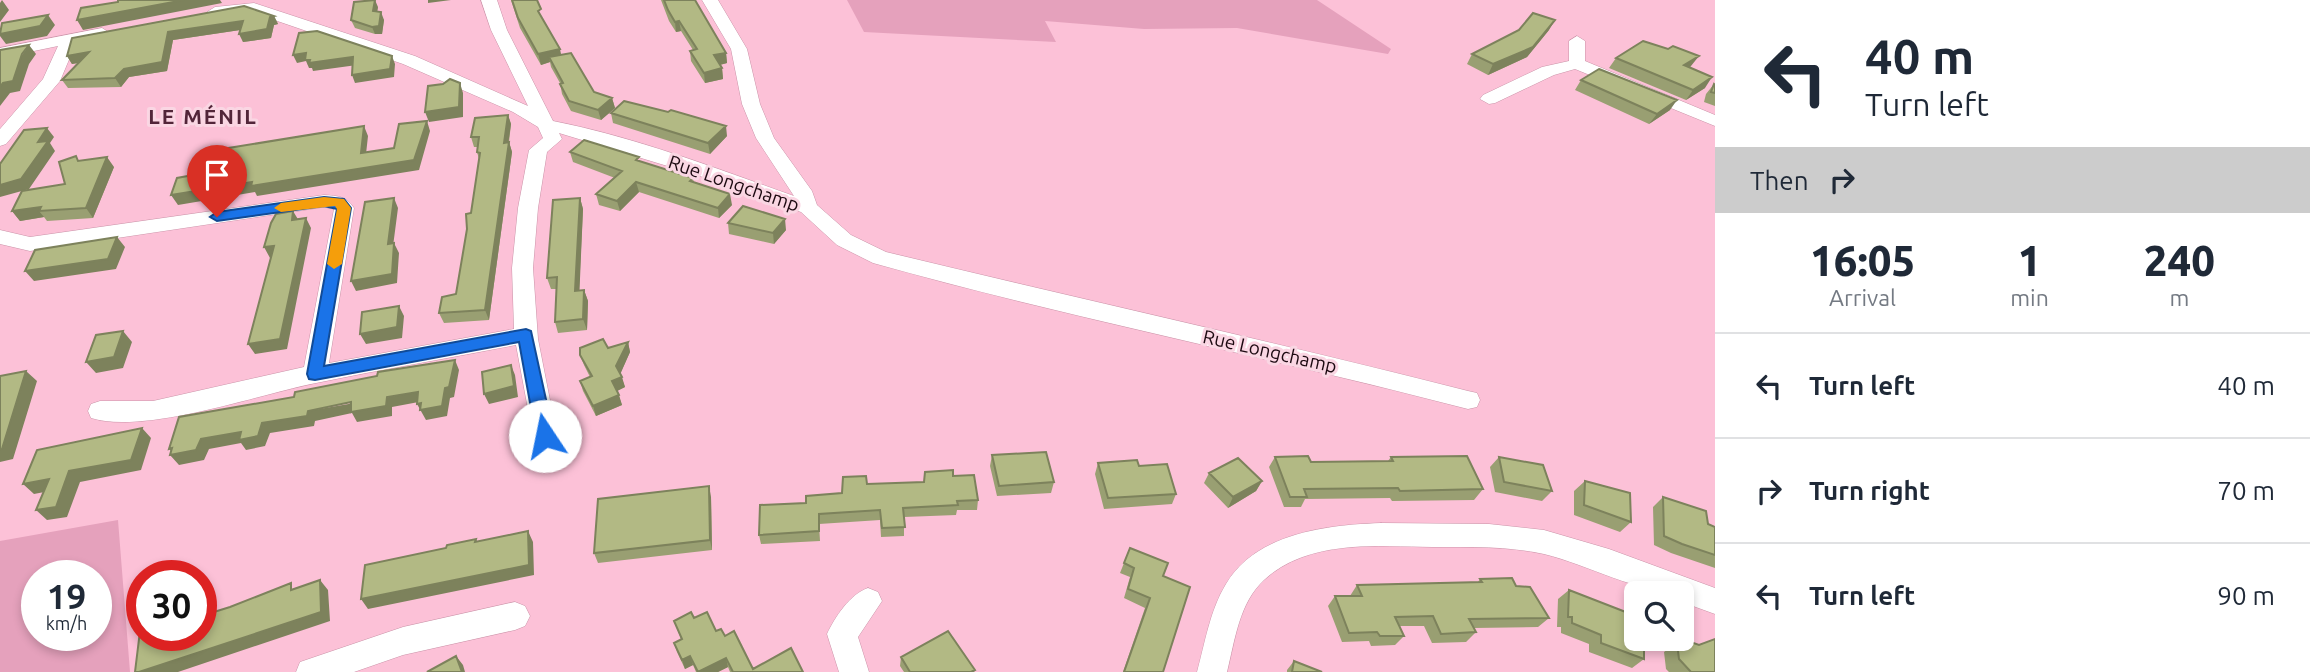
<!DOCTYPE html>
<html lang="en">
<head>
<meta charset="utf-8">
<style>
	body { margin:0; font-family:Ubuntu,sans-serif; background:#f2f2f3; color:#1f2937; height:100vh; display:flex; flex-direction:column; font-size:26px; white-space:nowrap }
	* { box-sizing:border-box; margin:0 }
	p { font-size:23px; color:#747a83 }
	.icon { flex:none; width:38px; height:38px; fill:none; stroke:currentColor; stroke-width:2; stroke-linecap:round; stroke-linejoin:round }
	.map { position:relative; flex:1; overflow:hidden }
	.sheet { display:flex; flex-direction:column; background:#fff; width:595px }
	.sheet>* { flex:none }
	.top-card { background:#fff; color:#1f2937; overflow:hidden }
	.controls { position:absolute; left:1624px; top:581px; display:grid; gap:14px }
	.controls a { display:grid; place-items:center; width:70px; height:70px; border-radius:10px; background:#fff; box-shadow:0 4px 10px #0003; font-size:35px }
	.speed { position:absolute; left:21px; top:560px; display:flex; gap:14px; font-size:35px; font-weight:700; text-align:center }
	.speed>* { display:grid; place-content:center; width:91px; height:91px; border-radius:50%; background:#fff; box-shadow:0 4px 10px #0003; line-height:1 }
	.speed small { font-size:18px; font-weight:400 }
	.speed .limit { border:10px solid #d22; background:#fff; color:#111 }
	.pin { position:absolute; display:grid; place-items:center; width:60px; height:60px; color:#fff; margin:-72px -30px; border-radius:50% 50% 50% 0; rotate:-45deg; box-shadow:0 0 7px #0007 }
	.pin .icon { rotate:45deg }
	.me { position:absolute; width:77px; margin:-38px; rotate:349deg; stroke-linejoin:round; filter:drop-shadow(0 0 5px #0008) }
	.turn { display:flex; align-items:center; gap:24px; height:147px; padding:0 35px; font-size:32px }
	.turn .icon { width:91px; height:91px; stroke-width:2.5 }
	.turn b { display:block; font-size:49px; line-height:60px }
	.then { display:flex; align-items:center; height:66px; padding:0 35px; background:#0003; gap:14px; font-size:26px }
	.eta { display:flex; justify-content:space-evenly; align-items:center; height:119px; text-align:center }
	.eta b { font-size:42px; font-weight:800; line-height:49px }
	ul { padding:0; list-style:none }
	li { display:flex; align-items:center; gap:21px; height:105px; padding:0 35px; border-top:2px solid #e0e1e3 }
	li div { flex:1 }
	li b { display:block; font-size:26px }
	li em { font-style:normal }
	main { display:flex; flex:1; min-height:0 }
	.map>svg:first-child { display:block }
	.green { fill:#e5a1bc; fill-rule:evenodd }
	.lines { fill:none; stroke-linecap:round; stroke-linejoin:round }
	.minor-casing { stroke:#ca93a8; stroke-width:1 }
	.minor { fill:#fff; fill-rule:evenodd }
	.wall { fill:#999f72 }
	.shaded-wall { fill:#7d825c }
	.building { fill:#b2b984; stroke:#7d825c; stroke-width:2 }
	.route { fill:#1a73e8; stroke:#114b97; stroke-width:2 }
	.slow { fill:#f59e0b }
	.labels { text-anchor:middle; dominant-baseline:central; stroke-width:6; stroke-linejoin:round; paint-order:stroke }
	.street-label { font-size:19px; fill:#1c0911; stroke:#fad6e3 }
	.far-district-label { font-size:21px; font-weight:bold; letter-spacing:2px; fill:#522539; stroke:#fad6e3 }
</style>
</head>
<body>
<main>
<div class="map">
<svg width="1715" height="672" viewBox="0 0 1715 672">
	<rect width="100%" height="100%" fill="#fcc1d7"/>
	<path class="green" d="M847,0H1317L1391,49L1388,54L1237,28L1144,29L1045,21L1056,42L864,32Z
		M118,520L130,672H0V541ZM37,576H96V635H37Z"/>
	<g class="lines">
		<defs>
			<path id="minor" d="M481,0H497L507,30L553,121C635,137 715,168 794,196L756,138L742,104L731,49L702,0H718L747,49L760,104L774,138L812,191L817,205L851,235L886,252C1080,299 1275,342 1468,391L1477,393L1480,400L1477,407L1468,409C1270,357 1069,318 873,263L837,245L801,212L697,175L559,133L562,139L547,152L538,208L533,268L538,339L557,436L554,443L545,446L536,443L533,436L516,345C450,358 383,369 316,383C260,394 143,435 91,418L88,411L91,404L100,401H153L304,367L334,209L324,207L30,251L0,244V230L30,237L324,195C338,196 346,196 354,208L329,363L514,329L512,268L518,208L529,150L543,138L538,127L513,112L403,64L248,11L215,17L207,12L215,7L254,3L415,56L528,106L491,30Z
				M102,28L110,33L108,36L76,43L60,81L6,144L0,146V129L43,79L58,46L0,58V48Z
				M1577,36L1585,41V61L1715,115V126L1575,69L1554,75L1495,103L1489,104L1480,99L1483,95L1542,67L1569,61V41Z
				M1381,523L1489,524L1544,530L1609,549L1715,588V614L1682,602V593C1637,593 1589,565 1544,554C1508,546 1470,547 1433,547C1378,546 1308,539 1264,580C1239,603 1235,640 1227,672H1197C1205,643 1210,610 1226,584C1256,533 1327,525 1381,523Z
				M868,588L878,592L882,601L858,637L869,672H839L827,634C835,617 850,594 868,588Z
				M515,602L525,606L530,616L525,626L515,630L403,655L354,672H296L300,662L403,627Z"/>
		</defs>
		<use href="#minor" class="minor-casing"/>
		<use href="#minor" class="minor"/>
	</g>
	<path class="wall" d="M511,0L543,20L561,55L594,92L612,98L615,108L601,120L571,111L562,94L560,83L551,67L550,62L541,65L520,28Z
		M661,0H695L726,53L727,63L720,65L722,68L723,79L705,83L691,61L690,51L693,50L681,31L676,32L669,21Z
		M378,7L377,11L384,20L382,34H375L355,28L351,20Z
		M274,16L278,24L274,25L271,38L243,42L240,30L173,40L167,71L129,77L121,87L68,88L62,80L78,63L72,64L67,56Z
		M1549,30L1527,57L1488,75L1467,64L1472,54Z
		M1616,58L1691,66L1689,68L1705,88L1686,100L1609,68Z
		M1581,80L1670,110L1649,124L1575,90Z
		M1714,84L1715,85V106L1704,102L1706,94Z
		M611,113L727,136L710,154L613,123Z
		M508,115L511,124L509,142L512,152L489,320L444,323L439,313L456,294L471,213L479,159L477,152V147H474L471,137Z
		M570,152L640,161L693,178L694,183L732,205L719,218L639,192L620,211L599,205L596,194L615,178L573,162Z
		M80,161L114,167L93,218L47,221L44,217L20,221L12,211L65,184Z
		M580,198L583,209L579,291L584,290L588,301L587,330L558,333L555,322L557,289H551L547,278Z
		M728,223L786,230L774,244L729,234Z
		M628,342L630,352L620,374L625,387L617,391L622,405L596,416L583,391L580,381L590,377L584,365L580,355L608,348Z
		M992,455L1054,482L1051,493L997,496L990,466Z
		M1275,457L1311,462L1388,461L1391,457L1483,489L1474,500L1392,501L1390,498L1305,499L1301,507H1284L1269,467Z
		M1499,457L1552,491L1542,501L1495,492L1490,467Z
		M1098,463L1139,466L1176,494L1172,504L1104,509L1095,474Z
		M1209,473L1262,481L1256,491L1228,508L1204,483Z
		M953,476L978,500L977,510H957L956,515L904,517V536L881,537L880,520L819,524L820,541L761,544L759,535L806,503L842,493L867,484L924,482Z
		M1585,481L1631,522L1620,532L1574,515V491Z
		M711,497L712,550L598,563L594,553Z
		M1663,497L1708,524L1715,527V568L1671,553L1654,545L1653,507Z
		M1130,548L1163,576V672H1123L1145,608L1124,598L1130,577L1120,573Z
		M1480,579L1516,586L1549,618L1538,627L1474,628L1476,632L1466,642L1432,643L1424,626H1400L1404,636L1395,645L1371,646L1369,641L1342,642L1328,606L1335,596H1350L1357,585L1478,582Z
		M1569,590L1644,659L1632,668L1589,652V644L1561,633V627H1557L1558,599Z
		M694,618L725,636L753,669L803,672H730L728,667L718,672H696L693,665L685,669L677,652L674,643L681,639L674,621Z
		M1677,643L1699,645L1715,672H1669L1666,669L1664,652Z
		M901,657L975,670L974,672H904L900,666Z
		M1294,661L1322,672H1287V670Z"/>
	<path class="shaded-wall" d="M2,0L9,10L0,22V3Z
		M184,0H220L222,3L83,30L77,20Z
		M375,0L378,7L376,18L373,11Z
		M428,0H451L428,3Z
		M381,12L384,20L382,34H375L372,27Z
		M48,15L55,25L47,36L6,44L0,36V34Z
		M274,16L278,24L274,25L271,38L243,42L239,34L270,17Z
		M1555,20L1549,30L1527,57L1488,75L1493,64Z
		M243,21L247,29L173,40L167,71L129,77L121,87L115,78L124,69L168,32Z
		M679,21L681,31L676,32L675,22Z
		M29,45L36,54L29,64L20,91L10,93L0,106V87Z
		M560,49L562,59L549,57L550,62L541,65L538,54Z
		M89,52L94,60L72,64L67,56Z
		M306,53L353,57L357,65L313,71L312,68H309L306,61L297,63L293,55Z
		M726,53L727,63L715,66L714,55Z
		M392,56L395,64L394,77L355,83L352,75Z
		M1699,56L1691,66L1677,75L1684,65Z
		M722,68L723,79L705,83L704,73Z
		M1712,77L1705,88L1686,100L1693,90Z
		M460,83L463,93V117L429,122L425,112Z
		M612,98L615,108L601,120L598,110Z
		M1677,100L1670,110L1649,124L1657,114Z
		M508,115L511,124L507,152L504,143Z
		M427,121L430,131L419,170L257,196L255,192L178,205L171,195L252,182L414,160Z
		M364,126L368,136L365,163L361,153Z
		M726,126L727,136L710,154L708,143Z
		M47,128L54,137L50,143L55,151L29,189L0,197V185L38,142Z
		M509,142L512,152L489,320L485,310Z
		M107,157L114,167L93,218L86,208Z
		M636,182L639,192L620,211L617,201Z
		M730,194L732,205L719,218L718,208Z
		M394,198L398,208L392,254L388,244Z
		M580,198L583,209L579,302L575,291Z
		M41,207L39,211L44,217L20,221L12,211Z
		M293,211L299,221L292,220Z
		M306,218L311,228L287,349L255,354L248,344Z
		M785,219L786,230L774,244L773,233Z
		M117,237L125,247L116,269L34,281L25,271Z
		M394,243L399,253L397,283L356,291L351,281Z
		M274,246L281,256L270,258L264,247Z
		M584,290L588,301L587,330L583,319Z
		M399,306L404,316L402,338L366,344L360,334Z
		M123,331L132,342L123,368L96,373L86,362Z
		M628,342L630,352L619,377L616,366Z
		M455,360L459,370L454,397L450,398L447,416L426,420L417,404L421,403L445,388Z
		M511,365L515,375L518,397L489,404L484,394Z
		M26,371L37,381L13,459L0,462V450Z
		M622,377L625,387L615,392L612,381Z
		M418,392L424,401L392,407V416L357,422L352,413L315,421L314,426L270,433L265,446L246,450L241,443L209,449L204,460L179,465L170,455L174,454L169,449L201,439L308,411Z
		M619,395L622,405L596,416L593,406Z
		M142,428L151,438L141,470L80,482L67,517L47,520L36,510L69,471Z
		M49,479L60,489L34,494L23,484Z
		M1262,481L1256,491L1228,508L1233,497Z
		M709,486L711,497L712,550L710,540Z
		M528,531L533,542L534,575L368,609L361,599Z
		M320,580L328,590L330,621L178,672H139Z
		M456,656L463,665L465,672H462Z
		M690,656L693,665L685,669L682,660Z
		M726,658L728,667L718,672H699Z"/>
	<path class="building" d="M118,0H184L77,20L81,8L118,2Z
		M375,0L373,11L381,12L379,26L372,27L351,20L354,2Z
		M512,0H537L541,9L538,11L560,49L538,54L518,18Z
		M664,0H695L726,53L714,55L722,68L704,73L690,51L697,49L679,21L675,22L668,10Z
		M244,6L274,16L270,17L267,29L239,34L243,21L168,32L162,62L124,69L115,78L62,80L89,52L67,56L72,38Z
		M1533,13L1555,20L1533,47L1493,64L1472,54L1519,30Z
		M48,15L40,26L0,34L2,23Z
		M317,31L392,56L390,69L352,75L353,57L309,63L310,60H305L306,53L293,55L299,33Z
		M1643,41L1668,49L1673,46L1699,56L1684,65L1712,77L1693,90L1616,58Z
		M29,45L22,54L13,81L3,83L0,87V50Z
		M571,53L594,92L612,98L598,110L569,101L560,84L563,83L549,57Z
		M1599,69L1677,100L1657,114L1581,80Z
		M450,79L460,83L459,107L425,112L428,86L443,84Z
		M1714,84L1715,85V93L1711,92Z
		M624,101L668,112L671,110L726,126L708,143L611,113Z
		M508,115L504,143L509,142L485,310L439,313L442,297L456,294L467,229L466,214L471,213L480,153L477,152L479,137H471L475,118Z
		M427,121L414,160L251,186L252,182L171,195L177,178L199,174L204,152L364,126L361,153L394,148L399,124Z
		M47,128L38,142L48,141L21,179L0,185V164L24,130Z
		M584,140L639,157L636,160L693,178L690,181L730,194L718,208L636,182L617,201L596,194L622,171L570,152Z
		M76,156L78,161L107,157L86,208L39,211L41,207L12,211L22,191L65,184L59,162Z
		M394,198L388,244L394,243L392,274L351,281L365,202Z
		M580,198L575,291L584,290L583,319L555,322L557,277L547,278L553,200Z
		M743,206L785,219L773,233L728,223Z
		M293,211L292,220L306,218L280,339L248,344L274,246L264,247L271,223L276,214Z
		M117,237L108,259L25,271L35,250Z
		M399,306L397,327L360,334L362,312Z
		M123,331L114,357L86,362L96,335Z
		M603,339L608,348L628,342L616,366L622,377L612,381L619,395L593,406L580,381L592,376L580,355V348Z
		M455,360L449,387L445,388L442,406L420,410L421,403L417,404L418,392L387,397L386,406L351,412V402L308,411L307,416L262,423L258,436L239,440L241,432L201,439L196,450L170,455L172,448L169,449L179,417L294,397L295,392L377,376L378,372Z
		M511,365L514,386L484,394L482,372Z
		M26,371L2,449L0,450V376Z
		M142,428L131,460L69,471L56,507L36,510L49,479L23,484L37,450Z
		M1046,452L1054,482L999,486L992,455Z
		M1308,456L1311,462L1393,461L1391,457L1467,456L1483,489L1400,491L1398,488L1304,489L1307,497H1290L1275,457Z
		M1499,457L1543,465L1552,491L1504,482Z
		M1238,458L1262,481L1233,497L1209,473Z
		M1137,460L1139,466L1167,464L1176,494L1108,498L1098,463Z
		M953,470V476L974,475L978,500L957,501L958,505L903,508L905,527L882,528L880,510L819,514V531L759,535L760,505L806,503V496L842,493L843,477L866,476L867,484L924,482L925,472Z
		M1585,481L1630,493L1631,522L1584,505Z
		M709,486L710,540L594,553L598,499Z
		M1663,497L1706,511L1708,524L1715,527V555L1682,544L1664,536Z
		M528,531L529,565L361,599L365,565L446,548L447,545L476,539L475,542Z
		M1130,548L1168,563L1163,576L1190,587L1163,672H1124L1150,598L1128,589L1134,568L1124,563Z
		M1512,578L1516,586L1530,587L1549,618L1469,619L1476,632L1441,634L1433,616L1395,617L1404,636H1380L1377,632L1349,633L1335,596H1362L1357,585L1482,582L1480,579Z
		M320,580L321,612L139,672H135L140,631H142V635H201V616L230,607L291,583V590Z
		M1569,590L1636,616V639H1644V659L1601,643V635L1572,623V617H1568Z
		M691,612L694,618L707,612L716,631L721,629L725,636L734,631L753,669L791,648L803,672H733L726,658L698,672L690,656L682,660L674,643L682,639L674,621Z
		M948,631L975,670L971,672H910L901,657Z
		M1715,639V672H1691L1679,659L1677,643L1685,640L1699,645Z
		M456,656L462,672H427Z
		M1294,661L1322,672H1292Z"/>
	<path class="route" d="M324,197L344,199L351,208L324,366L526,329L531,331L554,436L551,441H539L536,436L519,342L315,380L309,379L307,374L337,209L324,206L217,221L210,217L217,212Z"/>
	<path class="slow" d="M324,197L344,199L351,208L342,264L334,269L327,264L337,209L335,206L281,212L274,208L281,203Z"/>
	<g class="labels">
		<g class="street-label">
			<text transform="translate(734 183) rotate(19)">Rue Longchamp</text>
			<text transform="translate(1270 351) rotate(13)">Rue Longchamp</text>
		</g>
		<g class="far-district-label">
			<text x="203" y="116">LE MÉNIL</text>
		</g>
	</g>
</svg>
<div class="controls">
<a><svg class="icon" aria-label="search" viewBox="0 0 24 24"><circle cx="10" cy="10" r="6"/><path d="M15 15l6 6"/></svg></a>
</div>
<div class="speed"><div>19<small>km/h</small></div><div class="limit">30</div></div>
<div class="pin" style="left:217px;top:217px;background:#d93025"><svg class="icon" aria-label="arrive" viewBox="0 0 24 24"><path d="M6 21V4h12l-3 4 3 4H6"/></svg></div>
<svg class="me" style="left:545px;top:436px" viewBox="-20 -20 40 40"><circle r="19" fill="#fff"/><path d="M0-13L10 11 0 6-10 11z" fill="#1a73e8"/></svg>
</div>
<section class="sheet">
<div class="top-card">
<div class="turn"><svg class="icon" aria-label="left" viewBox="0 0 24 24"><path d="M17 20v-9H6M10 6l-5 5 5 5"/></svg><div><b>40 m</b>Turn left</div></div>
<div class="then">Then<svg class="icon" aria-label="right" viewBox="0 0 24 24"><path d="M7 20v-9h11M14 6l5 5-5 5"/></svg></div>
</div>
<div class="eta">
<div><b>16:05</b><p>Arrival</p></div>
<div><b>1</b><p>min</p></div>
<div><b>240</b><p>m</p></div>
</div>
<ul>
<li><svg class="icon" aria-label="left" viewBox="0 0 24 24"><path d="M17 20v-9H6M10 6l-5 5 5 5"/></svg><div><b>Turn left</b></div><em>40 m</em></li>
<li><svg class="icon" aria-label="right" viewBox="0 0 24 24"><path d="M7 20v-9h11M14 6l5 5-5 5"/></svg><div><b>Turn right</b></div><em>70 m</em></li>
<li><svg class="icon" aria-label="left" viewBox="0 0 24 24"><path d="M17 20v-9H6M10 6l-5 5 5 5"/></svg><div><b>Turn left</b></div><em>90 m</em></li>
</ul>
</section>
</main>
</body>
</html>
